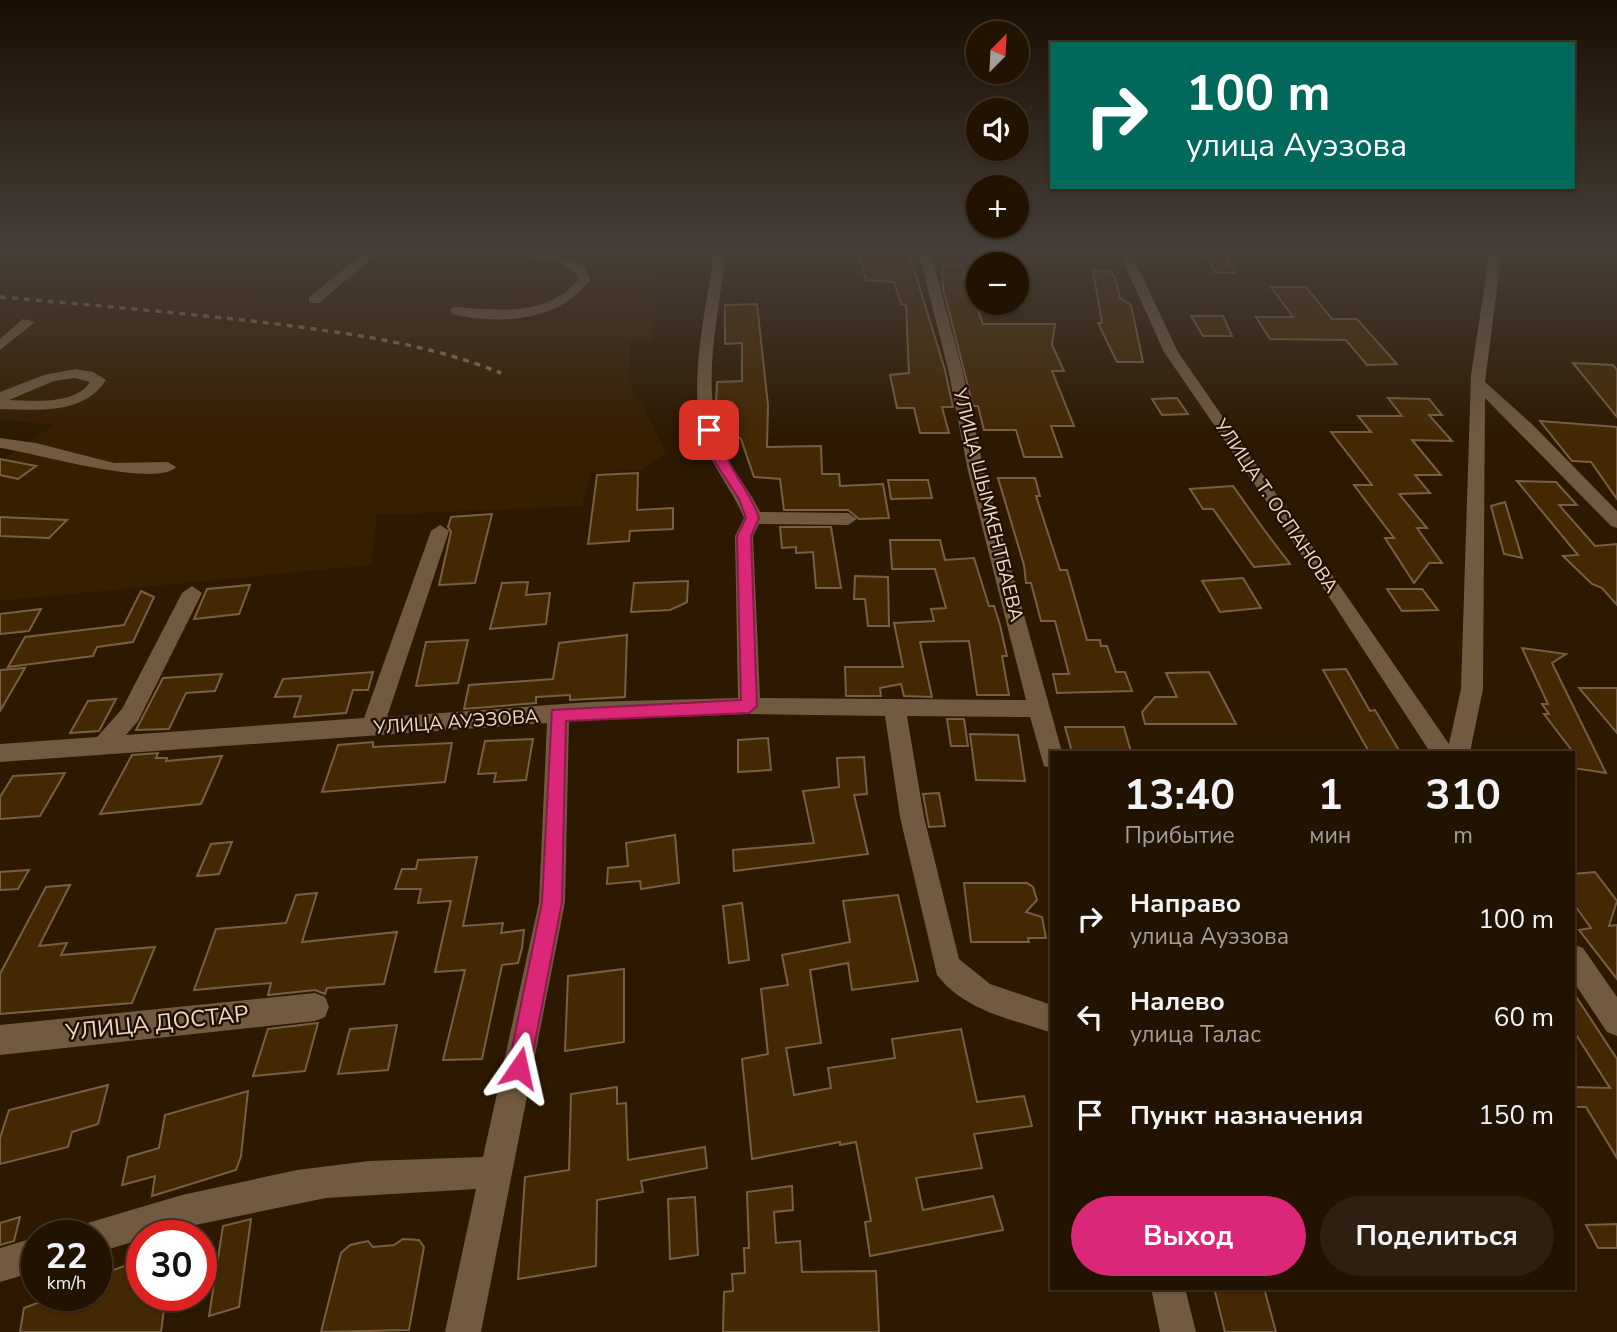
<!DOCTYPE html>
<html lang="ru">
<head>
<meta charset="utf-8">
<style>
	body { margin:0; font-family:"Nunito Sans",sans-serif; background:#2e2010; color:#f1f3f6; height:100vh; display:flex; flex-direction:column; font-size:26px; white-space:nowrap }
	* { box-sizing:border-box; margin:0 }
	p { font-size:23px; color:#a29e99 }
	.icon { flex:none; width:38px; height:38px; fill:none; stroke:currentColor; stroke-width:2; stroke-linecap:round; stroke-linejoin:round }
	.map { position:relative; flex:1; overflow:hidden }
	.details { position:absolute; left:1050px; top:751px; width:525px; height:539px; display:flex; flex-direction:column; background:#221301; border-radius:0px; box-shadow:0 2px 5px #0004,0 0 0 2px #3f3223 }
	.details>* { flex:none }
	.top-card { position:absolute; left:1050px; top:42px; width:525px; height:147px; border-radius:0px; box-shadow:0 2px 5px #0004,0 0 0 2px #3f3223; background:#00695c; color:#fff; overflow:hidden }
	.needle { width:46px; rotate:24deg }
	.controls { position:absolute; left:966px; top:21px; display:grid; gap:14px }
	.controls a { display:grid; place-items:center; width:63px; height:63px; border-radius:50%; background:#221301; box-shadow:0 2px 5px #0004,0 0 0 2px #3f3223; font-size:35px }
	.speed { position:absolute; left:21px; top:1220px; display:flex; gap:14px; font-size:35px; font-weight:700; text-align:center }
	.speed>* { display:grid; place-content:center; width:91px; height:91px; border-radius:50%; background:#221301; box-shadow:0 2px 5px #0004,0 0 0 2px #3f3223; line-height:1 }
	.speed small { font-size:18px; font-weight:400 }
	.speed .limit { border:10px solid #d22; background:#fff; color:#111 }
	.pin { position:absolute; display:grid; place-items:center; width:60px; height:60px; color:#fff; margin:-30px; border-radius:14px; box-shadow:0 4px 10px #0006 }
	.me { position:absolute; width:77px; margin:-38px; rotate:11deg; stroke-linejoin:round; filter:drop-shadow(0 0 5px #0008) }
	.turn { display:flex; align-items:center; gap:24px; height:147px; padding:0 21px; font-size:32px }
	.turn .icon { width:91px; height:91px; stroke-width:2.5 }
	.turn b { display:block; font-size:49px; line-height:60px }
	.eta { display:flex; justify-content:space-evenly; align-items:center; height:119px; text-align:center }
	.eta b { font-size:42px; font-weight:700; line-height:49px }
	.action { display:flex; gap:14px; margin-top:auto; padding:14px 21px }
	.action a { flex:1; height:80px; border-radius:42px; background:#db2777; color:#fff; font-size:28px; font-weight:700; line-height:80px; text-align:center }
	.action a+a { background:#2e2010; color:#f1f3f6 }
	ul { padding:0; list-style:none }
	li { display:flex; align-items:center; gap:21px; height:98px; padding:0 21px }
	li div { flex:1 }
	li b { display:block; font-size:26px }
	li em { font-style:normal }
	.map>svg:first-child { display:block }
	.built { fill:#361e00 }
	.building { fill:#442802; stroke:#765f45; stroke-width:2 }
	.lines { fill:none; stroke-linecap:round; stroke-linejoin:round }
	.minor { fill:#715a40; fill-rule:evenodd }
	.rail { stroke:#877662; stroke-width:3.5; stroke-dasharray:6 6; stroke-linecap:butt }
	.route { fill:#db2777; stroke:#8e194d; stroke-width:2 }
	.labels { text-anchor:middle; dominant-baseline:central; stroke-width:5; stroke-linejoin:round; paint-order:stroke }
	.street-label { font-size:19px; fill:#e7dacb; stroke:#231000 }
	.near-street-label { font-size:23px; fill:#e7dacb; stroke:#231000 }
</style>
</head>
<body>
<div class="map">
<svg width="1617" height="1332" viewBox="0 0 1617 1332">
	<rect width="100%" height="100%" fill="#2d1901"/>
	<path class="built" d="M0,250H651L656,267L653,342L630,340L629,380L666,452L643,470L591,473L582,506L377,515L371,565L0,601V461L54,425L0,419Z"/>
	<path class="building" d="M858,250H908L945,370L953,407H942L949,433H920L914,408H897L890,375L909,373L906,305L901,304L894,282L866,280Z
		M1201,250H1222L1236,273H1216Z
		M942,264L962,265L983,324H1055L1052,345L1064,371H1052L1074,426H1051L1062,457H1024L1016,430H984L978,406H973L943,288Z
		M1093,270L1110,271L1115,277L1120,298L1131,305L1143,362H1117L1098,323H1102Z
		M1271,287H1306L1332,319H1357L1397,364L1367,365L1346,340L1270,339L1256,317H1293Z
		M757,304L768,405L767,447L821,446L822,474H839L840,486L883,484L889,518L859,519L848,510H784L780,479L754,477L741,439L725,426L728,413H717L716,404L717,382L742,381V343L725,344V305Z
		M1191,316H1223L1232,336H1203Z
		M1573,363L1613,365L1617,370V417Z
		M1177,398L1188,414L1162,415L1152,399Z
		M1388,398L1429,399L1442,415H1429L1452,441L1412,440L1441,475H1415L1430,493L1399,494L1427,528H1417L1442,563H1429L1414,583L1385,538H1394L1354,485H1372L1331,432H1371L1358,416H1402Z
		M1540,421L1617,427V499L1591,462L1572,461Z
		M0,459L36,466L18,479L0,475Z
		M638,473L637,510L673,508V529L630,531L629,541L588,544L597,475Z
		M998,478H1035L1040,496H1036L1060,570H1067L1087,640H1100L1101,646H1107L1116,672H1125L1132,691L1057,693L1053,674H1069L1055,621H1041L1031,583H1026L1024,565Z
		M888,480H928L932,498L891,499Z
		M1517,481L1556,482L1577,505H1559L1595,546L1617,544V605L1602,588L1592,584L1563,556L1578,555Z
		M1233,486L1265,531L1290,564L1254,567L1213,509H1203L1190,489Z
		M1505,502L1522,558L1504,554L1491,506Z
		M492,514L475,583L439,585L451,532L448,527L451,517Z
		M0,517L67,520L49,538L0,536Z
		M780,527H831L841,588H816L813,552L796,553V547L782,548Z
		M890,540H940L945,560L974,558L989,606H994L1000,625L1007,656H1002L1009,695H977L969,641L920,642L932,697L904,696L901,684L880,688L881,696H846L845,667H903L894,623L934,621L931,609L946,608L935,569H892Z
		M855,576L888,577L889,626H868L865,599H854Z
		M1243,578L1261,608L1220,612L1202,581Z
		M688,581L687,602L681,605L670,610L631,612L634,583Z
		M528,582L526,595L550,593L546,624L490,629L502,583Z
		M250,585L239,614L194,619L207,589Z
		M1387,589H1422L1438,610L1402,611Z
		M141,591L154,597L133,642L97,647L93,656L8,667L25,637L124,625Z
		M41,609L29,631L0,634V614Z
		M627,635L625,697L570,700V695L536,697V703L464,709L469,685L553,679L559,643Z
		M468,640L458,683L416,686L426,642Z
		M1522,648L1566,654L1552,663L1606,773L1573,768V752L1544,714H1549L1542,704H1548Z
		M25,668L0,711V670Z
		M1346,669L1370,711L1375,710L1400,752H1369L1323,670Z
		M373,672L368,690H353L346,713L294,717L301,696L275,697L283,679Z
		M1209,672L1236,724H1145L1142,712L1155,697H1177L1166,673Z
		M222,674L215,691L186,693L169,729L136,730L163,678Z
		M1579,688H1617V733Z
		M116,699L99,731L70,733L88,701Z
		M947,719H964L968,746H951Z
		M1065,727H1124L1131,752H1072Z
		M970,734L1018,735L1025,781L976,780Z
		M768,738L771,770L738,772V740Z
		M533,739L526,780L494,782L496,773L478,774L485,741Z
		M373,742V747L452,743L445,782L322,792L338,745Z
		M158,753L156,758H167L166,761L222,756L201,804L100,814L132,755Z
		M864,757L867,794L854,795L868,854L734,871L733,850L814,843L803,791L839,787L837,758Z
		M65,773L40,816L0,819V797L13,776Z
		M939,793L945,826L929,827L923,794Z
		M675,835L679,883L641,889L640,881L607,884L608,868L628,866L626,843Z
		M232,842L219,874L197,876L211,844Z
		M477,857L463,926L503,923L501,933L524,930L522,948L518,963L502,965L482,1059L443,1060L465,970L435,972L451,901L418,903L421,889H395L402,869H416L418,860Z
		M29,870L18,889L0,890V872Z
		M1595,872L1617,901L1609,926L1617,925V979L1579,930L1591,928L1573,903V874Z
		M964,883H1027L1033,887L1037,900L1026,912L1042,917L1046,938H1028L1029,942H971Z
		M70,885L39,946L67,943L61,955L155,947L132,1003L0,1014V974L46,887Z
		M317,893L302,942L397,932L384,984L327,988L325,994L315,990L268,995L271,983L194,990L216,929L286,923L296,895Z
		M898,895L918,981L852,990L848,963L810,970L821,1043L786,1048L794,1095L831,1088L828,1068L895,1058L892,1039L961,1029L977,1102L1024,1096L1032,1126L974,1134L982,1168L916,1178L923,1210L993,1196L1003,1230L870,1256L865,1222L871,1221L856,1142L840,1145V1142L752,1159L742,1059L768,1054L761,989L788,985L782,955L850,942L843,901Z
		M742,903L749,960L729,963L723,906Z
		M624,969V1042L565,1051L568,976Z
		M1573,992L1617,1059V1158L1586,1107H1573V1087L1610,1088L1573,1030Z
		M318,1023L305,1071L253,1076L268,1029Z
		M397,1025L388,1070L338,1074L350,1029Z
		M108,1085L98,1124L72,1132L68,1147L0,1164V1138L9,1110Z
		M617,1087V1104L626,1103L628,1160L705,1147L707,1168L641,1181L643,1192L597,1200L596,1266L518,1279L525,1177L569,1170L571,1094Z
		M248,1091L241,1156L236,1170L152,1196L155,1176L122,1185L128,1157L159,1148L165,1115Z
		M792,1186L793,1210L774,1212L776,1243L800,1241L802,1272L876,1271L879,1332H723L724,1292L733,1291L732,1274L745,1273L744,1248H749L747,1192Z
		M695,1197L698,1255L670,1259L668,1199Z
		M20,1217L14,1241L0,1245V1223Z
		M251,1219L239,1307L209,1316L223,1226Z
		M1617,1224V1248H1598L1586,1225Z
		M403,1239L419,1240L424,1247L409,1330L321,1332L341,1253L350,1245L368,1241L373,1247L394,1245Z
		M142,1260V1295H166L161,1332H20L24,1308L59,1295H96V1276Z
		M1214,1288H1264L1276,1332H1225Z"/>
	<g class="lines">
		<path class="minor" d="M368,250H382L319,303H309V297Z
			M488,250C524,250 555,251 586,268L590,280C559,322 499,325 451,314V308L456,307C500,310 546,317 578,280L576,273L558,262Z
			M714,250H726C720,310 700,384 721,442C729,468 749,488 760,512L848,513L857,519L848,525L759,524L753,536L760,698L1026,700L968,471L948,369L918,250H930L962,369L984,471L1062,752H1052V768L1044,766L1030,717L907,716L924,817L959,959L990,984L1052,1005V1033C1011,1019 965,1011 937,975L900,817L885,716L749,714L569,721L565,902L481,1332H445L476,1189L326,1198L142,1236V1239L96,1253V1236H80L84,1224L182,1195L297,1170L369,1161L483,1157L539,902L547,723L0,762V744L97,737L122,709L182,593L192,586L202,593L138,721L126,735L364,718L431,531L440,525L449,531L387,717L590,702L738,698L735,536L744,518C734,493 716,472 706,447C685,392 707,308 714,250Z
			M1118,250H1130L1178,352L1449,744L1461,689L1471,375L1490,250H1502L1485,382L1533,425L1617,511V528L1611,526L1485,398L1483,689L1470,752H1430L1271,508L1164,352Z
			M23,319L35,322L0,350V339Z
			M75,369L93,372L106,380C84,415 37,410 0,409V392L44,375ZM75,378L90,382C75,405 33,401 9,400L54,381Z
			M0,438L36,443L114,463L168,462L176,467C156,489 32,452 0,448Z
			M1573,944L1583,948L1617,997V1036L1607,1032L1573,981Z
			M315,993L325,997L329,1007L325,1017L315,1021L0,1055V1025Z
			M37,1237V1271L0,1282V1248Z
			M1151,1288H1185L1196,1332H1160Z"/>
		<path class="rail" d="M0,297C92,305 185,313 277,324C353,334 429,344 501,373"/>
	</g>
	<linearGradient id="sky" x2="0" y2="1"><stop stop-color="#190e01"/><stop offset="0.57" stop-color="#463e38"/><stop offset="1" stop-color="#463e38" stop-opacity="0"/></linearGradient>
	<rect width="1617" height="437" fill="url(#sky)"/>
	<path class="route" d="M709,427C718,430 719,441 723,449C732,474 751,493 759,518L751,536L757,706L749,713L566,721L562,902L530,1068L527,1076L519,1080L511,1076L508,1068L542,902L552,710L741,700L737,536L746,518L739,499L715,462L703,430Z"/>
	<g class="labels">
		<g class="street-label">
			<text transform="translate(988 505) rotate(76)">УЛИЦА ШЫМКЕНТБАЕВА</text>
			<text transform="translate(1276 506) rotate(56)">УЛИЦА Т. ОСПАНОВА</text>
			<text transform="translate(456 722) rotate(-4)">УЛИЦА АУЭЗОВА</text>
		</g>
		<g class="near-street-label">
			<text transform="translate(157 1023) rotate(-6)">УЛИЦА ДОСТАР</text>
		</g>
	</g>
</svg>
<div class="controls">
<a><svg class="needle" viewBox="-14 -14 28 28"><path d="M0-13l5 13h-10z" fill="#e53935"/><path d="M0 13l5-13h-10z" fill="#a29e99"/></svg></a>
<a><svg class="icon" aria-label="sound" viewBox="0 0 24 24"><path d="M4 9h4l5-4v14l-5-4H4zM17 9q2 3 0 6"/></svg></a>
<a>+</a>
<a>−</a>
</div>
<div class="speed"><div>22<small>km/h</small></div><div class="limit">30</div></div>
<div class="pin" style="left:709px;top:430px;background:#d93025"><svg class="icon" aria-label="arrive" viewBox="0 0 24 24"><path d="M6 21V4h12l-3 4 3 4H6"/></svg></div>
<svg class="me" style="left:519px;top:1068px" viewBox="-20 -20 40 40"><path d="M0-17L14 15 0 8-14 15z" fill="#db2777" stroke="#fff" stroke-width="4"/></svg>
<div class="top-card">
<div class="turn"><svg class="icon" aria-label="right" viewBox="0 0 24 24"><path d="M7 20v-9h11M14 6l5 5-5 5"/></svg><div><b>100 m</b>улица Ауэзова</div></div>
</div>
<section class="details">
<div class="eta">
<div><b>13:40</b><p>Прибытие</p></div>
<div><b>1</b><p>мин</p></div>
<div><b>310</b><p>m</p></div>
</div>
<ul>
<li><svg class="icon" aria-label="right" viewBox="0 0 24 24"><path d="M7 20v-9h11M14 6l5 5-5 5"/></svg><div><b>Направо</b><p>улица Ауэзова</p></div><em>100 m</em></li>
<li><svg class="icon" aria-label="left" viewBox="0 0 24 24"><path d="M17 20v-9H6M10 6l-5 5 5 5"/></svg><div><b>Налево</b><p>улица Талас</p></div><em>60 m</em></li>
<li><svg class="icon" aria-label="arrive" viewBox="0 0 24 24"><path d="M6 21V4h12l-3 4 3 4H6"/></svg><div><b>Пункт назначения</b></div><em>150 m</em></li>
</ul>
<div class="action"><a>Выход</a><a>Поделиться</a></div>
</section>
</div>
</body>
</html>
